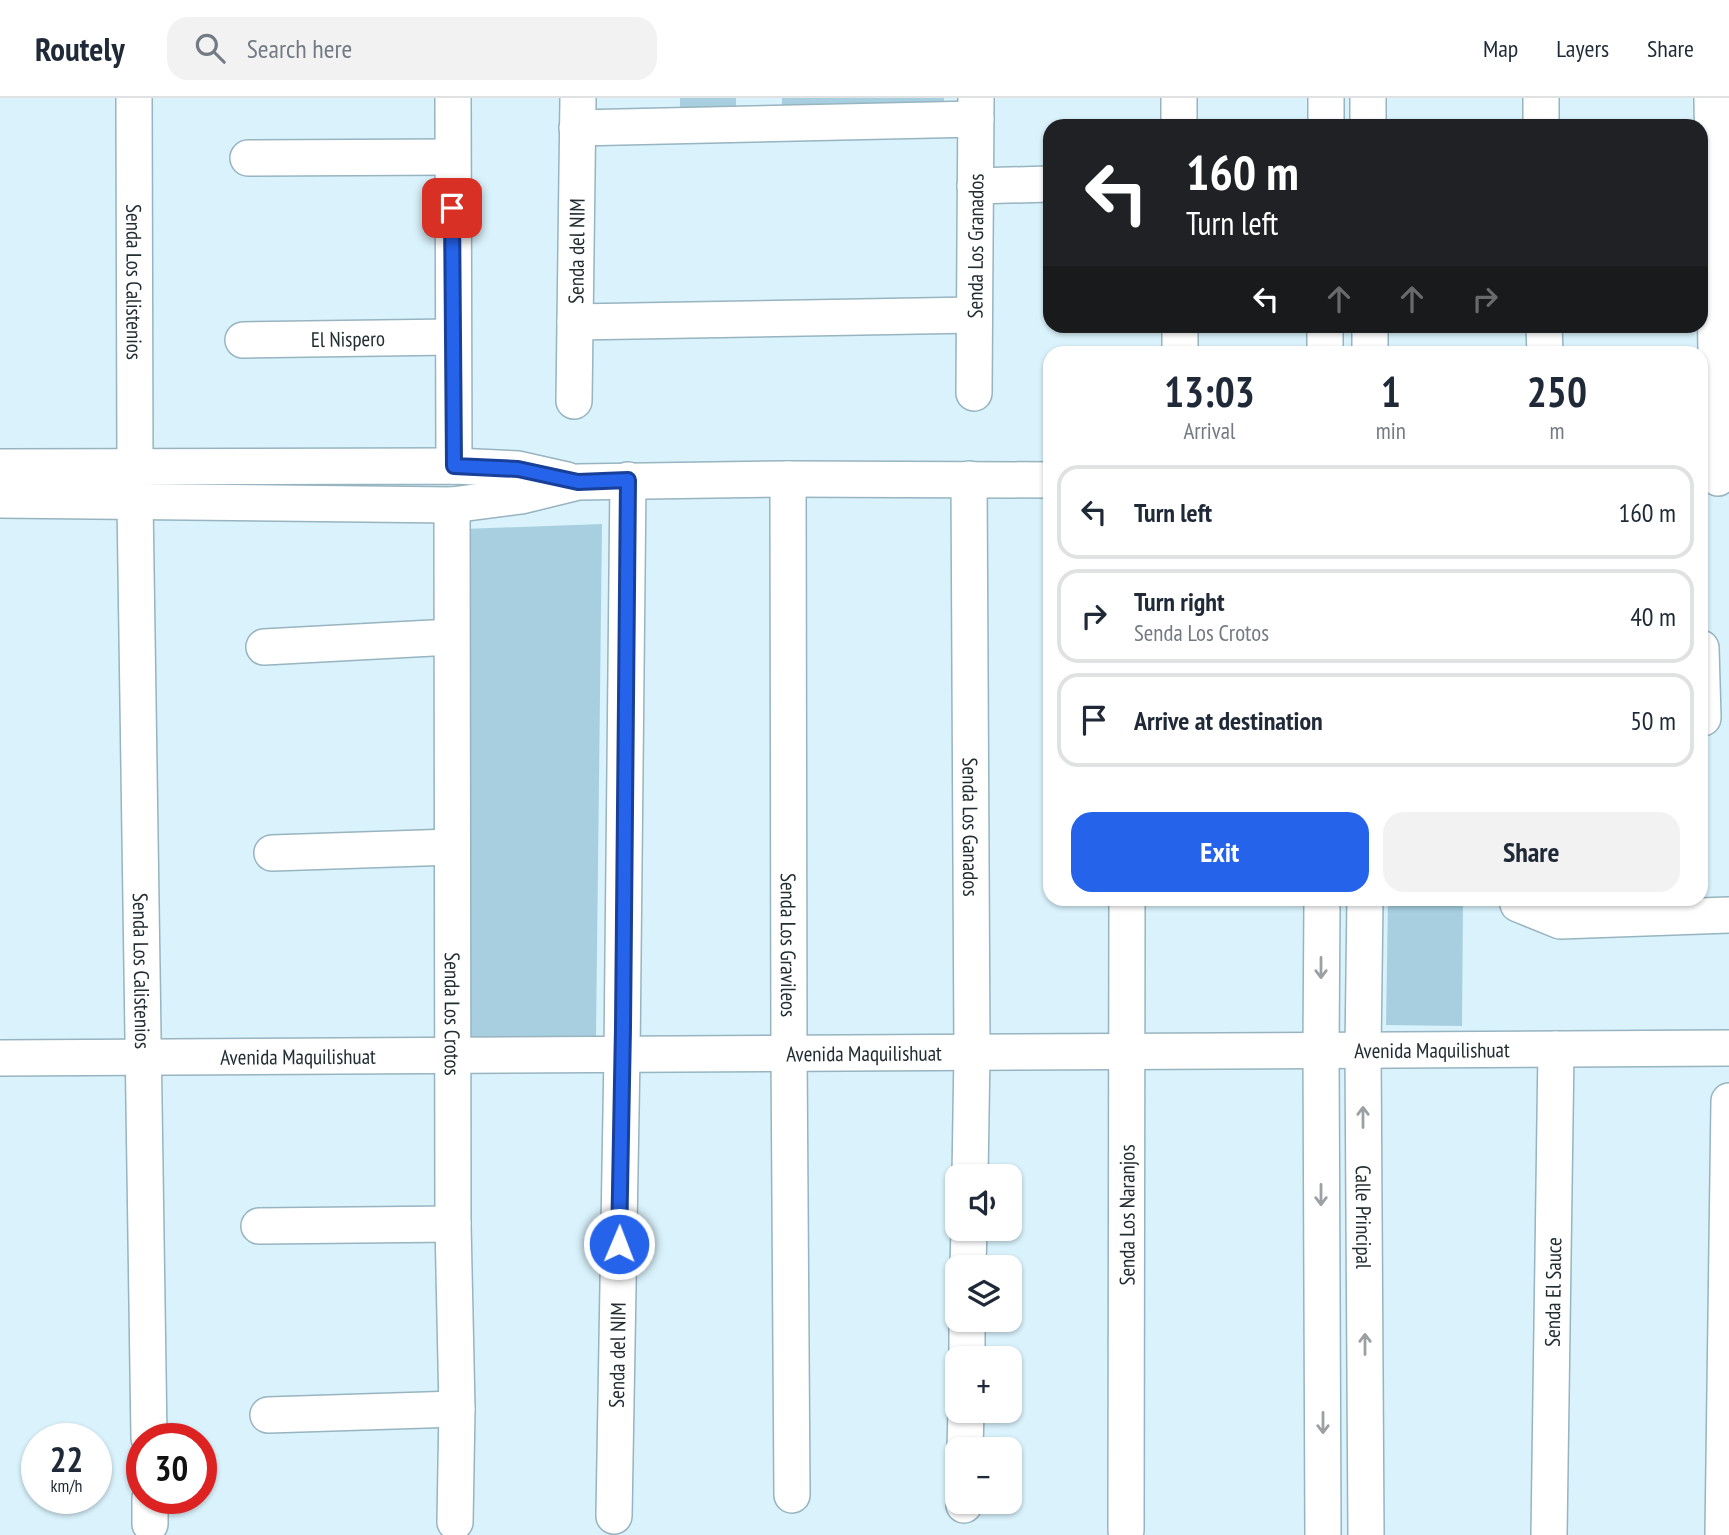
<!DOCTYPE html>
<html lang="en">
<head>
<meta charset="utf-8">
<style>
	body { margin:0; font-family:"PT Sans Narrow",sans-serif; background:#f2f2f3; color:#1f2937; height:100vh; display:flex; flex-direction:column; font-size:26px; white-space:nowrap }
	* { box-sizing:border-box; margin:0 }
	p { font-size:23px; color:#747a83 }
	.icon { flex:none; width:38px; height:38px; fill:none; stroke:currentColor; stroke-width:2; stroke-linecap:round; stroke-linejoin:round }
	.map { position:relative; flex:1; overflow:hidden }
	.drawer { position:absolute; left:1043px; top:248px; width:665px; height:560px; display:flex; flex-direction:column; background:#fff; border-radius:21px; box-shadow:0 2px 5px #0004 }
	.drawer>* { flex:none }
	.guide { position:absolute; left:1043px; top:21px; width:665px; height:214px; border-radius:21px; box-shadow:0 2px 5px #0004; background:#202124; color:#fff; overflow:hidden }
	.tools { position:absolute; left:945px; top:1066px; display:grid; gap:14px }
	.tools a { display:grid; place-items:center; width:77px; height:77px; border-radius:14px; background:#fff; box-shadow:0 2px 5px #0004; font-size:35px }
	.speed { position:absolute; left:21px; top:1325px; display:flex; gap:14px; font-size:35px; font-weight:700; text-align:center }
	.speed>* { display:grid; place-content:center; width:91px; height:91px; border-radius:50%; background:#fff; box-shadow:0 2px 5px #0004; line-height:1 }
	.speed small { font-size:18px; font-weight:400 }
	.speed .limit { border:10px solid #d22; background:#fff; color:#111 }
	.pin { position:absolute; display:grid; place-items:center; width:60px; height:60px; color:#fff; margin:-30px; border-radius:14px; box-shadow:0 4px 10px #0006 }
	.me { position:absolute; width:77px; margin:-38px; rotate:1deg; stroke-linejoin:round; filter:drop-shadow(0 0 5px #0008) }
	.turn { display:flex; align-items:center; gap:24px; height:147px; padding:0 28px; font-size:32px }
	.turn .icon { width:91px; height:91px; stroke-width:2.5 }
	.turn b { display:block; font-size:49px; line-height:60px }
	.lanes { display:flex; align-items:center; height:66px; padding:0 28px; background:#0003; justify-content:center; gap:35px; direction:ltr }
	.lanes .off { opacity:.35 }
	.eta { display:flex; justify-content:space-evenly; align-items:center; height:119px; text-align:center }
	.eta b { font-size:42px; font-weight:800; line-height:49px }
	.primary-button { display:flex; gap:14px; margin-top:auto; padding:14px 28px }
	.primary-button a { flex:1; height:80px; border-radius:21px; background:#2563eb; color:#fff; font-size:28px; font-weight:800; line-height:80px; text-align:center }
	.primary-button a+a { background:#f2f2f3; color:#1f2937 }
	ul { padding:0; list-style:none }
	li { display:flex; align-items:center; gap:21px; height:94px; margin:0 14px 10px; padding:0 14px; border:4px solid #e0e1e3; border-radius:21px }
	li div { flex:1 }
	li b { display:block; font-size:26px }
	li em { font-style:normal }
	header { display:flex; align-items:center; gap:42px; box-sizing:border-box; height:98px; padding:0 35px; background:#fff; border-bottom:2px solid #e0e1e3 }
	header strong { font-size:33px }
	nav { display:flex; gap:38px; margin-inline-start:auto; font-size:24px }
	.search { width:490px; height:63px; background:#f2f2f3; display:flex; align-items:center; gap:18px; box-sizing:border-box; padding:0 24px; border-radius:21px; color:#747a83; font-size:26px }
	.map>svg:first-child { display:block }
	.green { fill:#a7cfe0 }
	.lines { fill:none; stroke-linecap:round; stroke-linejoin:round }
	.minor-casing { stroke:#97b4c0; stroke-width:38 }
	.minor { stroke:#fff; stroke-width:35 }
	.oneway { stroke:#9ca0a3 }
	.route-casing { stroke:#184099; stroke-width:18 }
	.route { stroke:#2563eb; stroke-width:12 }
	.labels { text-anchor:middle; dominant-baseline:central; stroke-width:7; stroke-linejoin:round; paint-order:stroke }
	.street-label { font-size:21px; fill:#222d32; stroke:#f6fcfe }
</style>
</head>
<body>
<header>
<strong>Routely</strong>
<div class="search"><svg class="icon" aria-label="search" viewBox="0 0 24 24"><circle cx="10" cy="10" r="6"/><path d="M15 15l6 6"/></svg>Search here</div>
<nav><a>Map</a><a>Layers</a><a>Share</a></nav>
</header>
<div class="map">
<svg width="1729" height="1437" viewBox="0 0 1729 1437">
	<rect width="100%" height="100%" fill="#d9f2fc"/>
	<path class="green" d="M680,0H736V14L680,16Z
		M782,0H944V16L782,14Z
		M602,426L596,939L464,941V431Z
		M1388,802H1463L1462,928L1386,927Z"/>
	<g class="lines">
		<defs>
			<g id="minor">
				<path id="s1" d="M134,0L135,368"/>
				<path d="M453,0L454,368"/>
				<path d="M1179,0V28"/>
				<path d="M1368,0V28"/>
				<path d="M1541,0V28"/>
				<path d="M1712,0L1718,380"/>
				<path d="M1326,28V0"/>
				<path d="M577,30L976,21"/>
				<path d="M248,60L452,59"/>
				<path d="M975,88L1050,86"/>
				<path d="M575,224L974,217"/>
				<path d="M1180,228V256"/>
				<path d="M1370,228V256"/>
				<path d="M1544,228L1545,256"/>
				<path id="s2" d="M243,242L452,239"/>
				<path d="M1325,256V228"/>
				<path id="s3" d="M974,295L976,0"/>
				<path id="s4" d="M574,303L578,0"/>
				<path d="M0,369L454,368L518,371L567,382"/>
				<path id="s5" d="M788,381L789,955L792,1397"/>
				<path id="s6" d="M969,381L972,954L970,1078"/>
				<path d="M0,402L452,407L521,398L578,384L788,381L1050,382"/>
				<path id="s7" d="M135,404L149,1340"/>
				<path id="s8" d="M452,407L453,1126L457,1311L455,1424"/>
				<path d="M264,549L451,539"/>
				<path d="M1701,550L1703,620"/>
				<path d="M272,755L452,749"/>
				<path d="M1322,802L1321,952L1323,1437"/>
				<path id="s9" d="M1365,802L1363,952L1366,1437"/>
				<path d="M1517,802L1518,806L1560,823L1729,817"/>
				<path id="s10" d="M0,960L1729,950"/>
				<path d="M259,1128L453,1126"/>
				<path d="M968,1169L969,1130"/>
				<path d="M967,1260V1222"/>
				<path d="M268,1317L457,1311"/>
				<path d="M965,1351L966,1312"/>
				<path d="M150,1400V1426"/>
				<path d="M964,1407V1404"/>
				<path id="s11" d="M614,1418L622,956L628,382"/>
				<path id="s12" d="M1126,1432L1127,802"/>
				<path id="s13" d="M1549,1437L1556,951"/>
				<path d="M1723,1437L1729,1003"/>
			</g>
		</defs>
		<use href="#minor" class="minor-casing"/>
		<use href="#minor" class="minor"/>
	</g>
	<defs><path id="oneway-shaft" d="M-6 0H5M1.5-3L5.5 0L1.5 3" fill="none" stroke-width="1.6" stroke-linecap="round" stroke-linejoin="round" transform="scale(1.75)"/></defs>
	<g class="oneway">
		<use href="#oneway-shaft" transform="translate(1321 870) rotate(90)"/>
		<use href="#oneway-shaft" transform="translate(1363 1019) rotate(-90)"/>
		<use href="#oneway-shaft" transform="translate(1321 1097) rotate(90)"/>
		<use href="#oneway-shaft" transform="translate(1365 1246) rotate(-90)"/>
		<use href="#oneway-shaft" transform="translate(1323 1325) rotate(90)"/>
	</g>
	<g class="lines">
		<defs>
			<path id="route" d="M452,110L454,368L518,371L578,384L628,382L623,929L619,1146"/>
		</defs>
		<use href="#route" class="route-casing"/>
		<use href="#route" class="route"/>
	</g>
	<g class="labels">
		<g class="street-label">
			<text stroke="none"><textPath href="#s3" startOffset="147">Senda Los Granados</textPath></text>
			<text stroke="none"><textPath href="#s4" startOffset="150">Senda del NIM</textPath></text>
			<text stroke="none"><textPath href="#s1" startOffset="184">Senda Los Calistenios</textPath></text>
			<text stroke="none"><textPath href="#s2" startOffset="105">El Nispero</textPath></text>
			<text stroke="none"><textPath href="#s6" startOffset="348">Senda Los Ganados</textPath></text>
			<text stroke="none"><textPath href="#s5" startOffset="466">Senda Los Gravileos</textPath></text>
			<text stroke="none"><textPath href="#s7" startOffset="469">Senda Los Calistenios</textPath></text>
			<text stroke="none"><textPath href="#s8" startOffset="509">Senda Los Crotos</textPath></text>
			<text stroke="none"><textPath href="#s10" startOffset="1432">Avenida Maquilishuat</textPath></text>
			<text stroke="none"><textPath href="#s10" startOffset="864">Avenida Maquilishuat</textPath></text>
			<text stroke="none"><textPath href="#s10" startOffset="298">Avenida Maquilishuat</textPath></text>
			<text stroke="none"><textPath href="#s12" startOffset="315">Senda Los Naranjos</textPath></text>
			<text stroke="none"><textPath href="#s9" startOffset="317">Calle Principal</textPath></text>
			<text stroke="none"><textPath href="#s13" startOffset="243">Senda El Sauce</textPath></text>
			<text stroke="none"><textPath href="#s11" startOffset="161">Senda del NIM</textPath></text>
		</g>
	</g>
</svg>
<div class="tools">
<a><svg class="icon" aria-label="sound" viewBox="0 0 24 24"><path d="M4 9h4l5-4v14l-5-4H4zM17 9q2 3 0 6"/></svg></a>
<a><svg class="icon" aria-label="layers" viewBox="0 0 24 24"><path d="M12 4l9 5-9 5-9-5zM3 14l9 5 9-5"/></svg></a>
<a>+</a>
<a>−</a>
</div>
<div class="speed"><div>22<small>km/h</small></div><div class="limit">30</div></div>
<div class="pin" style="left:452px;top:110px;background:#d93025"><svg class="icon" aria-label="arrive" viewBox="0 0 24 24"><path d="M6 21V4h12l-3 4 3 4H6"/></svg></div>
<svg class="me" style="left:619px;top:1146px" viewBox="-20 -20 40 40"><circle r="17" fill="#2563eb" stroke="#fff" stroke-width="3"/><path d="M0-11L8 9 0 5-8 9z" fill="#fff"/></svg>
<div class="guide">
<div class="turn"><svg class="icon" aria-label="left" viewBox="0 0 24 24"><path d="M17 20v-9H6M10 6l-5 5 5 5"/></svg><div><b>160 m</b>Turn left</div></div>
<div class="lanes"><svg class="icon" aria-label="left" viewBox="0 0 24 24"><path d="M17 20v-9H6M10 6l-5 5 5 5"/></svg><svg class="icon off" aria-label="ahead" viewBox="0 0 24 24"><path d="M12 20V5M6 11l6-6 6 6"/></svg><svg class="icon off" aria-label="ahead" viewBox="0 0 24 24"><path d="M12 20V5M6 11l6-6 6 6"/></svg><svg class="icon off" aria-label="right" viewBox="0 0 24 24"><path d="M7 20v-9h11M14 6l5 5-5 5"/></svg></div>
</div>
<section class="drawer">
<div class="eta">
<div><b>13:03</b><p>Arrival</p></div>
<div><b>1</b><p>min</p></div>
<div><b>250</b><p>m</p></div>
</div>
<ul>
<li><svg class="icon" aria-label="left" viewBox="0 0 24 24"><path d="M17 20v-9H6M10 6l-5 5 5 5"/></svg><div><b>Turn left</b></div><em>160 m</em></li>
<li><svg class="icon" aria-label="right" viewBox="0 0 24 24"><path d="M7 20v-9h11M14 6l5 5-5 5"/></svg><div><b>Turn right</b><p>Senda Los Crotos</p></div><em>40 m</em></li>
<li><svg class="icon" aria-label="arrive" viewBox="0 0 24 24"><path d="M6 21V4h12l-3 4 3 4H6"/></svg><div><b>Arrive at destination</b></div><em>50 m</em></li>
</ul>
<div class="primary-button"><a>Exit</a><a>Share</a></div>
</section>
</div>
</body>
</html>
